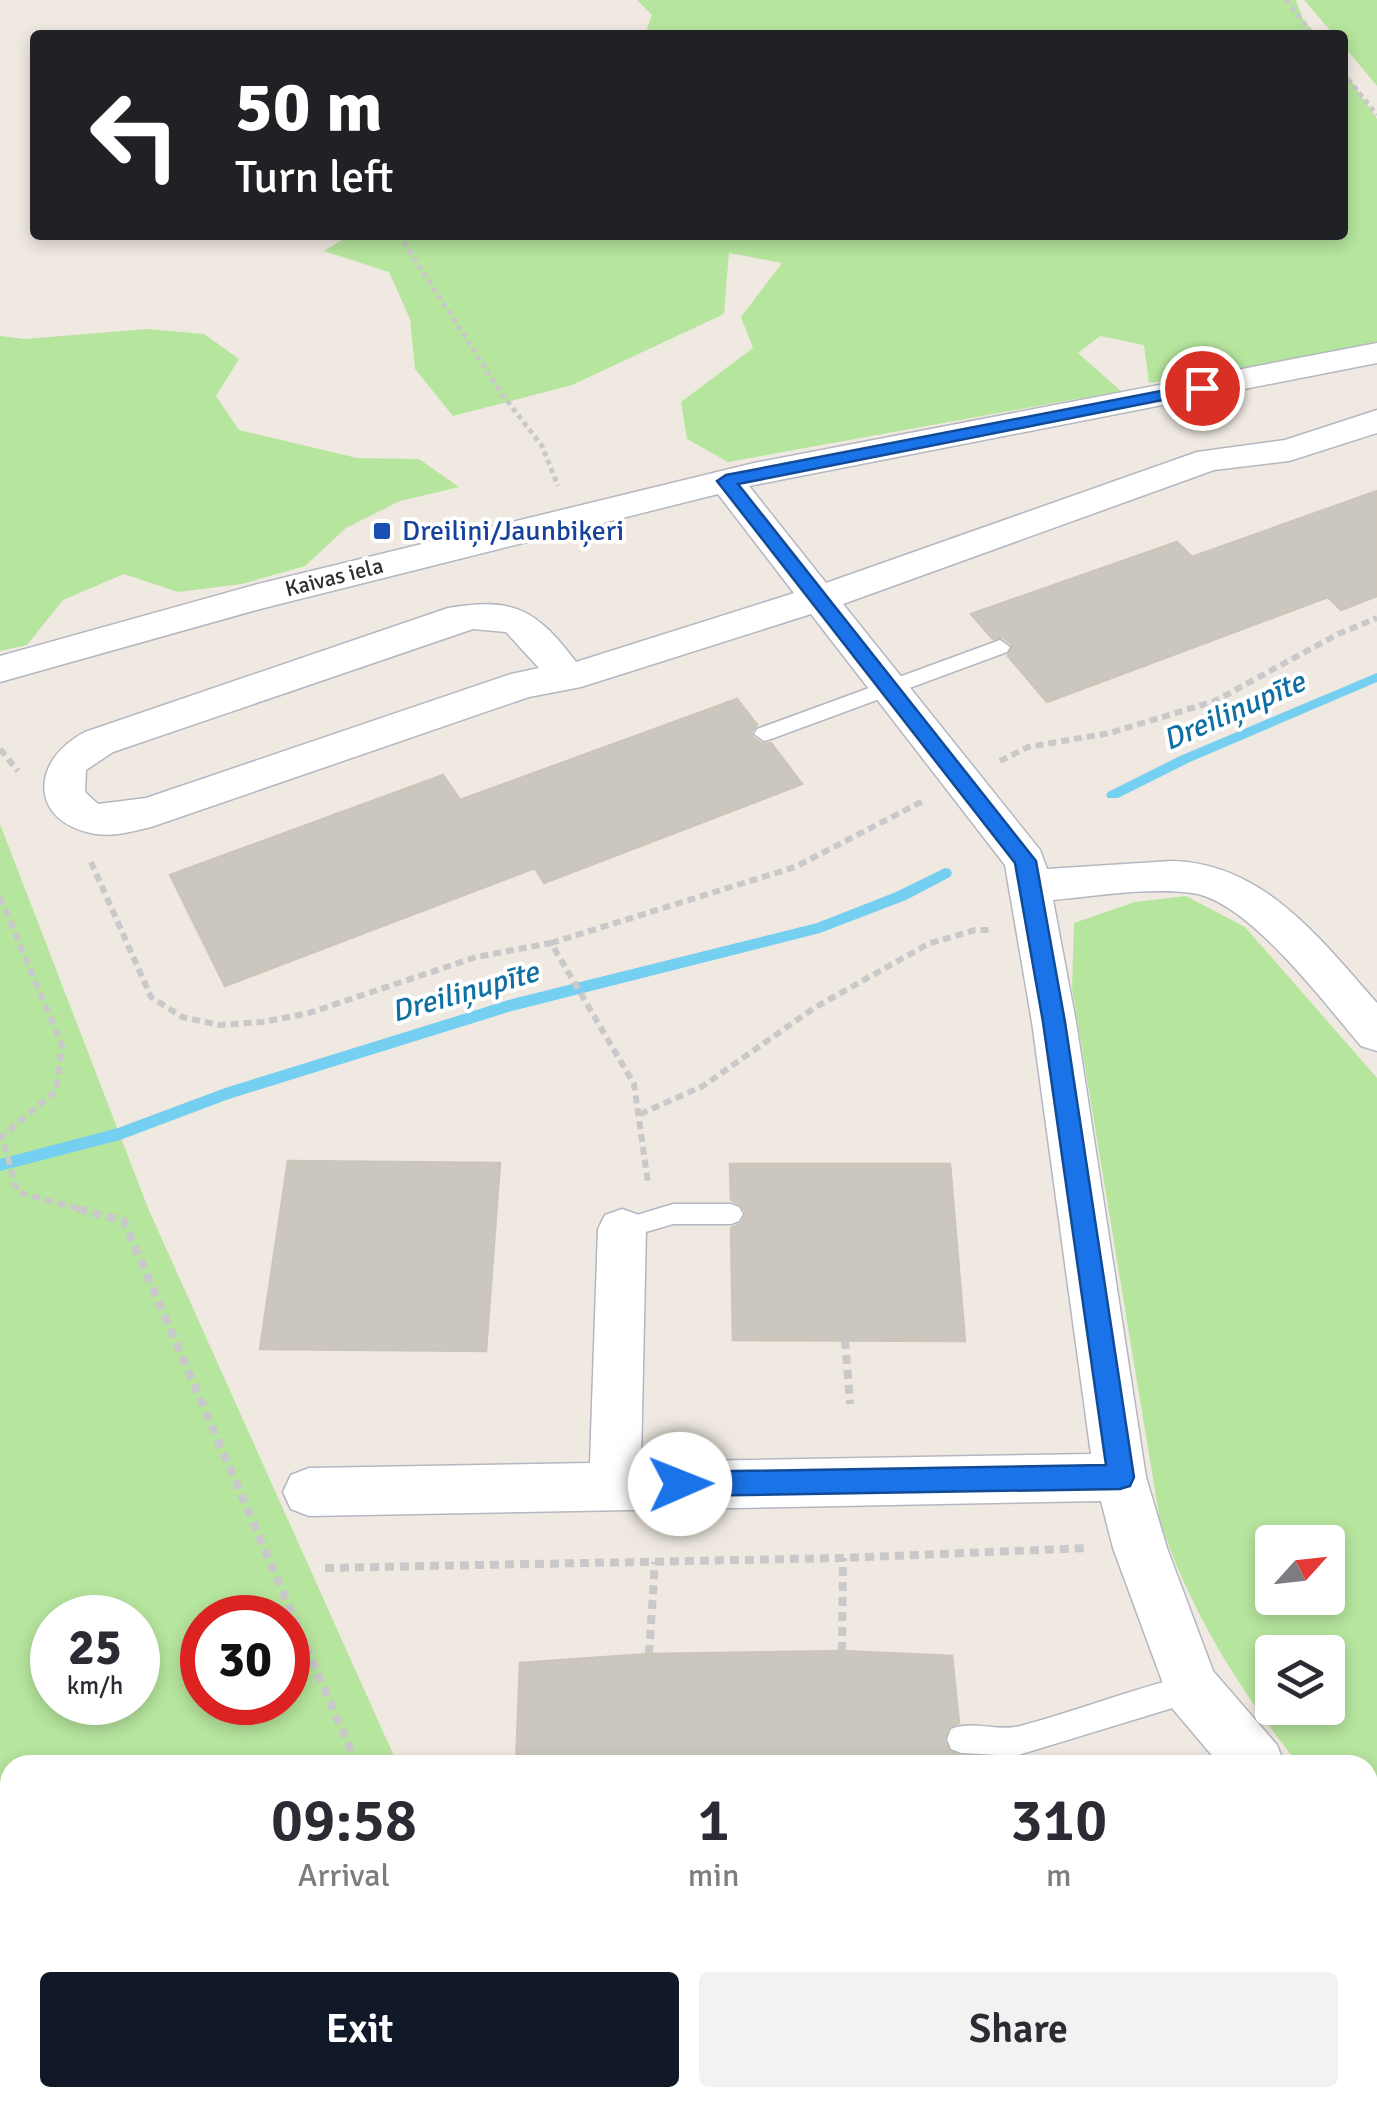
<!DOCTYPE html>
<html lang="en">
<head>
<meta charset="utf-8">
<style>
	body { margin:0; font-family:Signika,sans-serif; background:#f2f2f3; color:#2b2b33; height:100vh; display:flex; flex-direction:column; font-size:38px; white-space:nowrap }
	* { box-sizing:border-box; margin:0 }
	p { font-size:32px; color:#7c7c81 }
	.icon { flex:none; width:55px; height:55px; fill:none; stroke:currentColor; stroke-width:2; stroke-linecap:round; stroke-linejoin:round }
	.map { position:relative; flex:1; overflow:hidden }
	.details { position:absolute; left:0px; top:1755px; width:1378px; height:352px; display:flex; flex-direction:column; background:#fff; border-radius:30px 30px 0 0; box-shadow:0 5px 15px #0003 }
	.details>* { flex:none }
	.guide { position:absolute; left:30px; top:30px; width:1318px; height:210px; border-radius:10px; box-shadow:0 5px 15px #0003; background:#202124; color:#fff; overflow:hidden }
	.needle { width:65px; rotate:63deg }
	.buttons { position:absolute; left:1255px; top:1525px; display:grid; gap:20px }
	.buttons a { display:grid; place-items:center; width:90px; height:90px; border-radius:10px; background:#fff; box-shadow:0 5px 15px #0003; font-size:50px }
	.speed { position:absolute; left:30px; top:1595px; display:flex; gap:20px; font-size:50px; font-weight:700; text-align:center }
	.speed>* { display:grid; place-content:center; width:130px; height:130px; border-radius:50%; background:#fff; box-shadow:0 5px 15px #0003; line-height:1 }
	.speed small { font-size:25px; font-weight:400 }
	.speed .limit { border:15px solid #d22; background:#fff; color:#111 }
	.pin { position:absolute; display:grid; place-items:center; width:85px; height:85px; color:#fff; margin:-42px; border:5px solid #fff; border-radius:50%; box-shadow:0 2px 10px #0007 }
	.me { position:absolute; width:110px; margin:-55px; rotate:89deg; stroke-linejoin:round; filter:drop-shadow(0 0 8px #0008) }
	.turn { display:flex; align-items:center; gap:35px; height:210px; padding:0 40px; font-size:45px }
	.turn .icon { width:130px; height:130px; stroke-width:2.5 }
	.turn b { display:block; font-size:70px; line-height:85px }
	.eta { display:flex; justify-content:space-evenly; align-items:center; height:170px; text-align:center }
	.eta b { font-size:60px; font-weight:600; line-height:70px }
	.cta { display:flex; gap:20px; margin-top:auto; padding:20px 40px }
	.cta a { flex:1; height:115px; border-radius:10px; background:#111827; color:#fff; font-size:40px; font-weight:600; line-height:115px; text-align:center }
	.cta a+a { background:#f2f2f3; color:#2b2b33 }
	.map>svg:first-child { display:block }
	.green { fill:#b6e59e; fill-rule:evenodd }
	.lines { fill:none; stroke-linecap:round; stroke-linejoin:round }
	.stream { fill:#75cff0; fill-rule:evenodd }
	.building { fill:#cbc7bf; stroke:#cbc5ba; stroke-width:2.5 }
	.service-casing { stroke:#b4b7c1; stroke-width:3 }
	.minor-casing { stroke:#b4b7c1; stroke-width:3 }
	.path-far2 { stroke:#c9c9c9; stroke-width:5; stroke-dasharray:5 4; stroke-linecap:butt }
	.path-far1 { stroke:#c9c9c9; stroke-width:6; stroke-dasharray:8 5; stroke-linecap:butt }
	.path { stroke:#c9c9c9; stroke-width:8; stroke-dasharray:9 6; stroke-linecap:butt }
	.service { fill:#fff; fill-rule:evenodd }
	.minor { fill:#fff; fill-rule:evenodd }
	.route { fill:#1a73e8; stroke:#114b97; stroke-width:2.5 }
	.transit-dot { fill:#1a4fb4; stroke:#fff; stroke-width:4 }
	.labels { text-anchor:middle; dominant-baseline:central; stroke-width:8; stroke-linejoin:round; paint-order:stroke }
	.far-street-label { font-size:22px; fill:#2e2e2e; stroke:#fff }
	.transit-label { font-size:28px; fill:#164399; stroke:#fff; text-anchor:start }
	.water-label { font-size:30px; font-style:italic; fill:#0d6fa3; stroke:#fff }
</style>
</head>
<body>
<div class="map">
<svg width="1377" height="2106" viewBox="0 0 1377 2106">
	<rect width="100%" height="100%" fill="#efe9e1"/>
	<path class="green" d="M637,0H1296L1303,19L1316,35H645L652,15Z
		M1304,0H1377V86L1343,45L1342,35H1334Z
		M1343,69L1377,119V349L1370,352L1149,383L1144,345L1100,336L1078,353L1121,391L728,462L687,439L681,402L753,348L741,317L782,263L729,253L724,314L572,385L453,416L415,369L410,319L389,272L324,251L350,235H1342Z
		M146,329L204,334L239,359L216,396L239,430L357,458L419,459L459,487L400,501L346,528L305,566L242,584L178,592L124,574L63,600L27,645L0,651V336L25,339Z
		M0,824L148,1208L398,1765H10V2098H548L551,2106H0ZM52,1618H138V1702H52ZM202,1618H288V1702H202Z
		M1186,896L1245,927L1377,1078V1830L1368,1823V1765H1299C1239,1689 1191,1613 1160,1521L1072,988L1074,923L1135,902ZM1272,1542H1328V1598H1272ZM1328,1652V1708H1272V1652Z"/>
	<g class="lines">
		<path class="stream" d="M1377,673V682L1190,762L1118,798H1108L1106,795L1108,792L1180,756Z
			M945,868L950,869L952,873L950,877L906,900L820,933L512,1011L229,1099L120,1140L0,1171V1159L118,1128L225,1088L512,999L817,923L896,892Z"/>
	</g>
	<path class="building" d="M1377,491V596L1341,610L1328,597L1047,702L1008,656L1012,644L1002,637L993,639L971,614L1177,542L1192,557Z
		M737,699L757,725L751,732L752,737L762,744L771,743L802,784L544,883L535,868L225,986L170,875L443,775L460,800Z
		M288,1161L500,1163L486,1351L260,1349Z
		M730,1164H950L965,1341L733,1340L731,1228L742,1223L746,1212L740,1204L731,1200Z
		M842,1651L952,1656L959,1723L948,1728L944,1740L950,1752L963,1757V1765H516L520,1663L649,1654Z"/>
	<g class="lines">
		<defs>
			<path id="service" d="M1000,640L1010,647L1007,652L771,739L764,741L754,734L757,729Z
				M673,1204H731L739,1207L743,1214L739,1221L731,1224H673L622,1239L614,1236L610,1229L614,1222Z
				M1192,1675L1202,1679L1206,1689L1202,1699L1015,1756L961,1753L951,1749L947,1739L951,1729C973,1720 998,1732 1020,1726C1078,1711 1133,1688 1192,1675Z"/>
			<path id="minor" d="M1377,343V363L749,486L826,583L1197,452L1285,440L1377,410V433L1289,461L1214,470L843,604L1040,850L1047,869L1172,861C1264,863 1321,940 1377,1003V1051L1361,1046C1324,1003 1248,900 1192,893C1147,887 1098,896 1053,900L1076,1022L1146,1477L1167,1548L1213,1671L1277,1745L1285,1765H1220L1172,1708L1113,1548L1101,1501L309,1516L291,1509L283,1492L291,1475L309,1468L590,1463L598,1229L605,1215L622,1209L639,1215L646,1229L641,1462L1091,1454L1032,1022L1005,865L811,614L581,687L529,697L151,827C134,831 114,837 96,834C29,823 29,761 85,732L448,608C514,597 536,609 576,662L794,593L718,494L260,609L0,682V656L258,584L754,463ZM473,629L506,632L539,668L511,674L146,798L98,804L85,792L86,770L113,752Z
				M1368,1847L1377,1851V1910L1368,1906Z"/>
		</defs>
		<use href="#service" class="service-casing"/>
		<use href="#minor" class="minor-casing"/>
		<path class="path-far2" d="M1286,0L1313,35
			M1342,72L1377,115
			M399,235L502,394L542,446L558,486"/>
		<path class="path-far1" d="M0,749L18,771
			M1000,761L1028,747L1110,733L1215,701L1338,634L1377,618
			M91,862L151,997L182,1017L220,1025L263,1022L309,1013L476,957L551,943L634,1084L648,1183
			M0,897L62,1046L56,1091L2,1136L17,1192L87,1211
			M551,943L795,867L923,801
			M640,1114L703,1086L814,1008L928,944L975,930H989"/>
		<path class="path" d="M78,1209L124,1221L357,1765
			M845,1340L850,1404
			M325,1568L843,1558L1088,1548
			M842,1651L843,1558
			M649,1654L655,1562
			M1368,1980L1377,1977
			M500,2098L503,2106
			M787,2098V2106
			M1028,2098L1029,2106
			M1279,2098L1281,2106
			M0,2101L7,2106"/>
		<use href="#service" class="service"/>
		<use href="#minor" class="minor"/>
	</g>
	<path class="route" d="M1202,383L1208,384V391L738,484L1036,861L1065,1022L1134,1477L1130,1486L1120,1489L680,1496L671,1493L667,1484L671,1475L680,1472L1106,1465L1043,1022L1015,863L717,481L726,475Z"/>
	<rect class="transit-dot" x="372" y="521" width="20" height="20" rx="5"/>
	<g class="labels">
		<g class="far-street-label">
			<text transform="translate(334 577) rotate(-14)">Kaivas iela</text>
		</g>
		<g class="transit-label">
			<text x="402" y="531">Dreiliņi/Jaunbiķeri</text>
		</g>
		<g class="water-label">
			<text transform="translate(1234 711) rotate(-24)">Dreiliņupīte</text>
			<text transform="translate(465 992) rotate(-16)">Dreiliņupīte</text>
		</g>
	</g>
</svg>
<div class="buttons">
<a><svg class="needle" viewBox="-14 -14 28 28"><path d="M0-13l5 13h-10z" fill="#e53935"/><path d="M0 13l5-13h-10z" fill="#7c7c81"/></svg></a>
<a><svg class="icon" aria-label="layers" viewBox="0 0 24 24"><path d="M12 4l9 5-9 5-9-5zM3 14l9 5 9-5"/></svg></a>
</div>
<div class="speed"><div>25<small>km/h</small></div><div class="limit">30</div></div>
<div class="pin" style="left:1202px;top:388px;background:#d93025"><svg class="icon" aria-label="arrive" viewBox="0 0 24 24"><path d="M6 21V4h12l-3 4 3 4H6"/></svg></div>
<svg class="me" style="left:680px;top:1484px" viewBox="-20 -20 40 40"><circle r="19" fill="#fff"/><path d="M0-13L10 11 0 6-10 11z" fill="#1a73e8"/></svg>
<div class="guide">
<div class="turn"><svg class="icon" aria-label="left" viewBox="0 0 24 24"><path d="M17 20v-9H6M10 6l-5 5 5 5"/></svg><div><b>50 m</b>Turn left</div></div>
</div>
<section class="details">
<div class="eta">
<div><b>09:58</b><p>Arrival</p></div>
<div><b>1</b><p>min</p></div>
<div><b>310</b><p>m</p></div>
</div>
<div class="cta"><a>Exit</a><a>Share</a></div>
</section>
</div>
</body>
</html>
